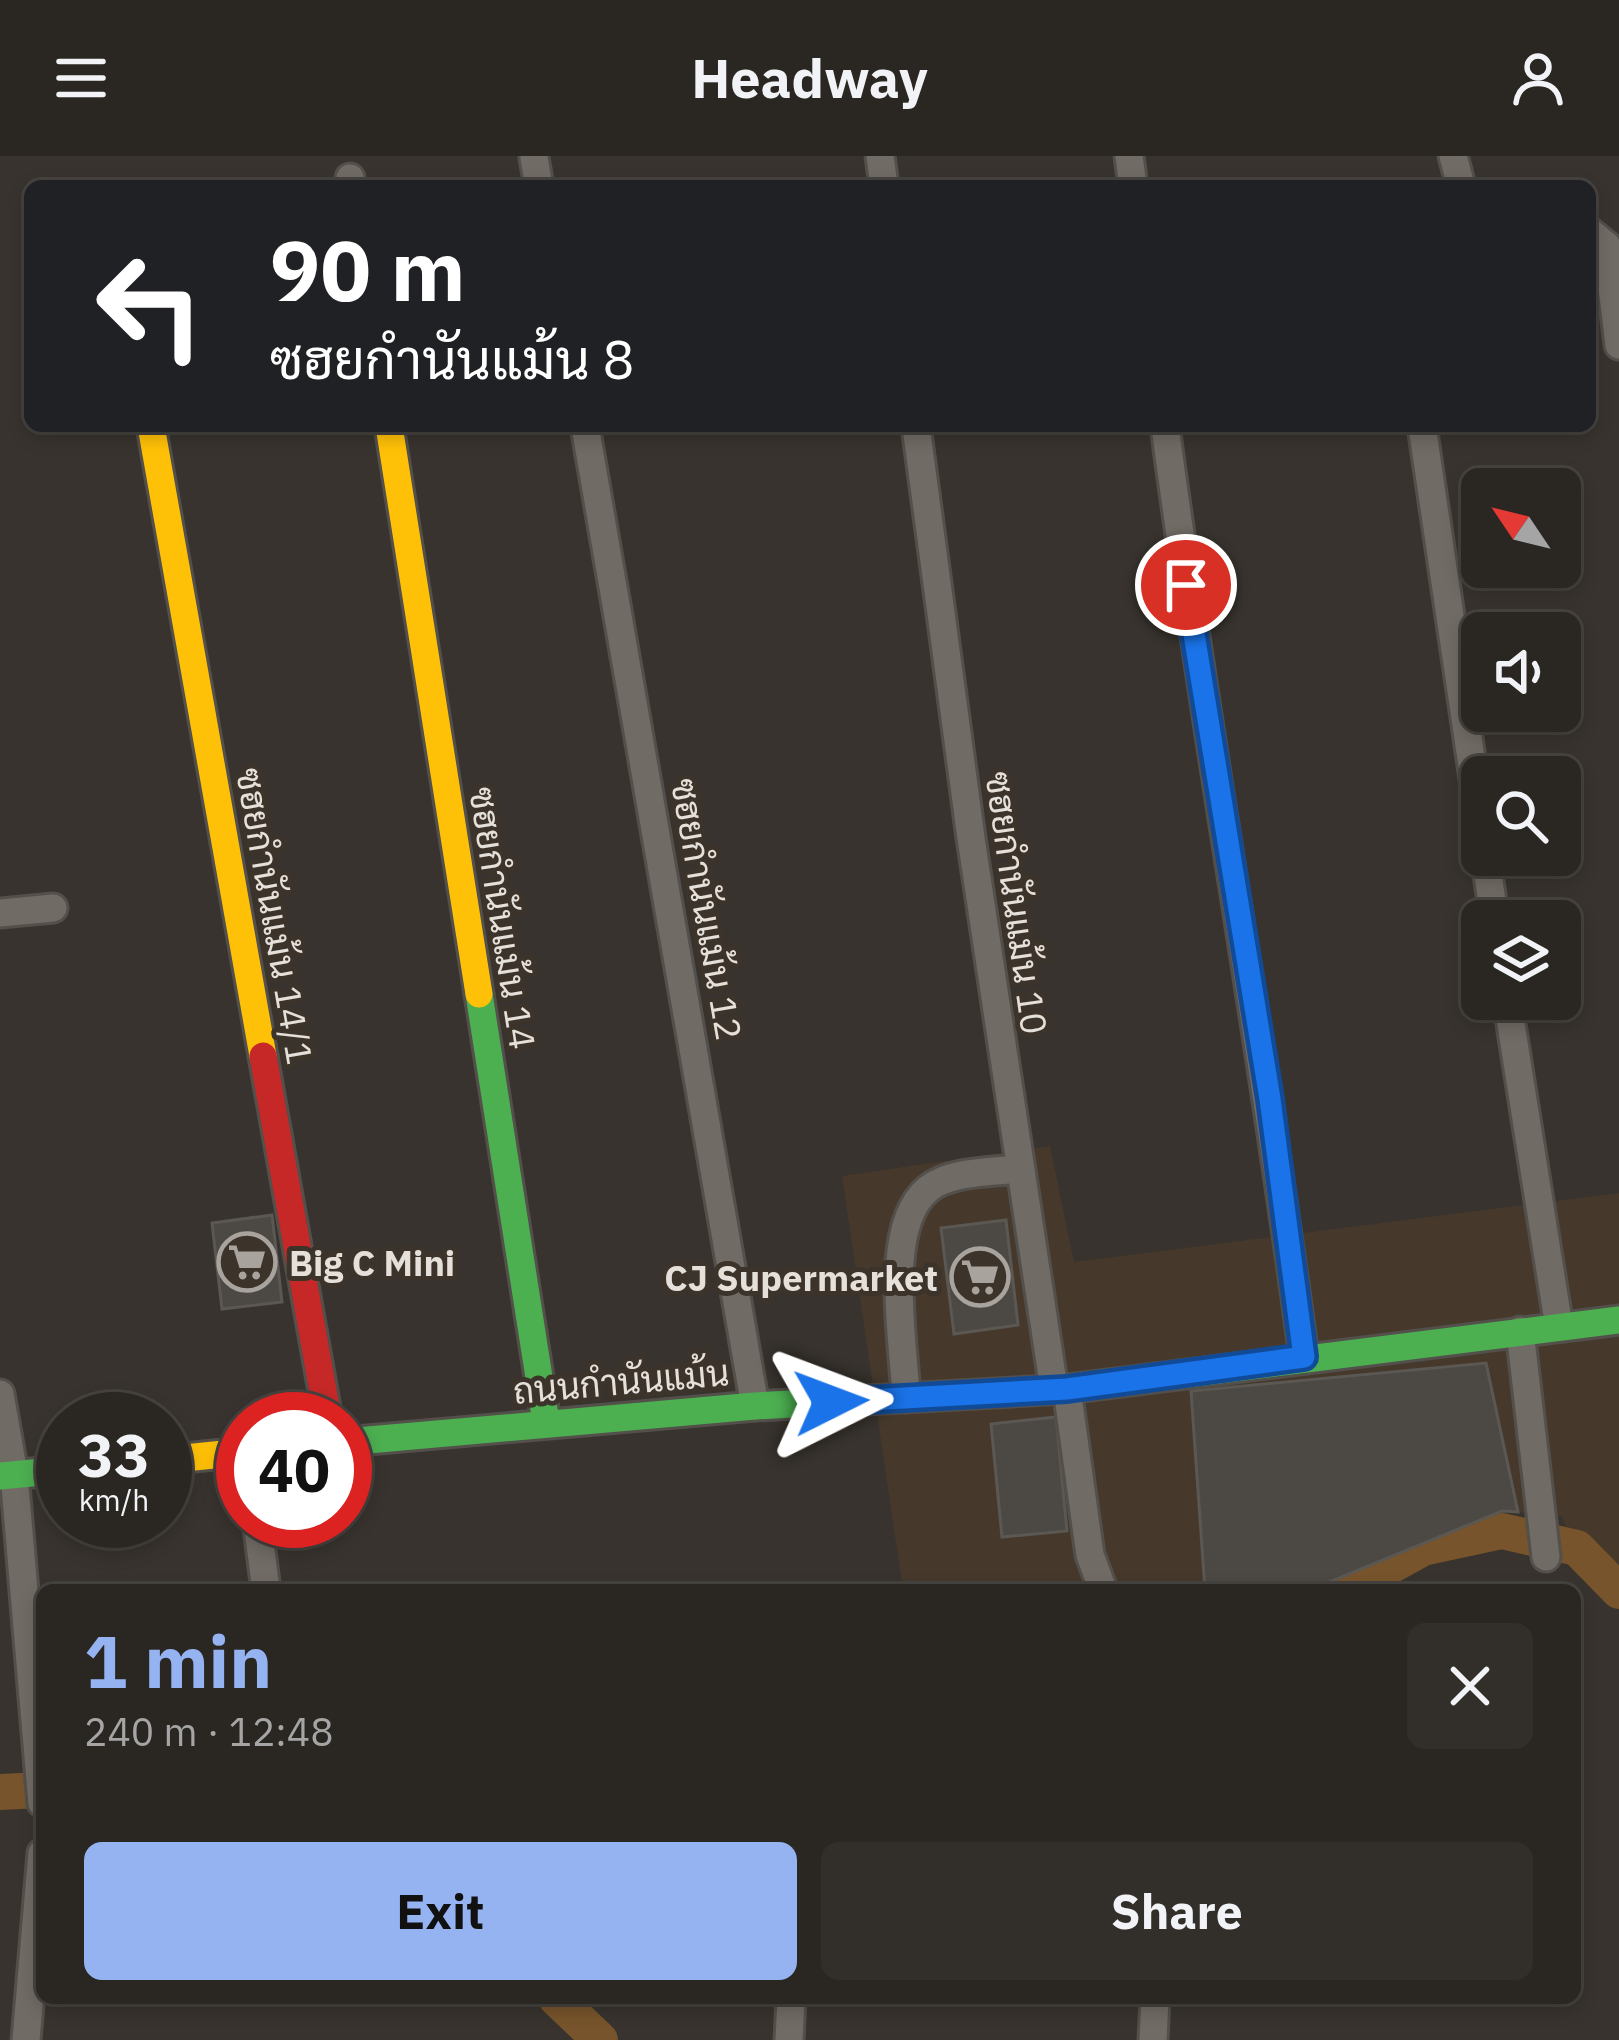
<!DOCTYPE html>
<html lang="en">
<head>
<meta charset="utf-8">
<style>
	body { margin:0; font-family:"IBM Plex Sans",Sarabun,sans-serif; background:#322e2a; color:#f1f3f6; height:100vh; display:flex; flex-direction:column; font-size:45px; white-space:nowrap }
	* { box-sizing:border-box; margin:0 }
	p { font-size:39px; color:#a5a5a5 }
	.icon { flex:none; width:66px; height:66px; fill:none; stroke:currentColor; stroke-width:2; stroke-linecap:round; stroke-linejoin:round }
	.map { position:relative; flex:1; overflow:hidden }
	.details { position:absolute; left:36px; top:1428px; width:1545px; height:420px; display:flex; flex-direction:column; background:#2a2622; border-radius:18px; box-shadow:0 6px 18px #0003,0 0 0 3px #464340 }
	.details>* { flex:none }
	.top-card { position:absolute; left:24px; top:24px; width:1572px; height:252px; border-radius:18px; box-shadow:0 6px 18px #0003,0 0 0 3px #464340; background:#202124; color:#fff; overflow:hidden }
	.needle { width:78px; rotate:305deg }
	.controls { position:absolute; left:1461px; top:312px; display:grid; gap:24px }
	.controls a { display:grid; place-items:center; width:120px; height:120px; border-radius:18px; background:#2a2622; box-shadow:0 6px 18px #0003,0 0 0 3px #464340; font-size:60px }
	.speed { position:absolute; left:36px; top:1236px; display:flex; gap:24px; font-size:60px; font-weight:700; text-align:center }
	.speed>* { display:grid; place-content:center; width:156px; height:156px; border-radius:50%; background:#2a2622; box-shadow:0 6px 18px #0003,0 0 0 3px #464340; line-height:1 }
	.speed small { font-size:30px; font-weight:400 }
	.speed .limit { border:18px solid #d22; background:#fff; color:#111 }
	.pin { position:absolute; display:grid; place-items:center; width:102px; height:102px; color:#fff; margin:-51px; border:6px solid #fff; border-radius:50%; box-shadow:0 3px 12px #0007 }
	.me { position:absolute; width:132px; margin:-66px; rotate:87deg; stroke-linejoin:round; filter:drop-shadow(0 0 9px #0008) }
	.turn { display:flex; align-items:center; gap:42px; height:252px; padding:0 48px; font-size:54px }
	.turn .icon { width:156px; height:156px; stroke-width:2.5 }
	.turn b { display:block; font-size:84px; line-height:102px }
	.round { display:grid; place-items:center; flex:none; width:126px; height:126px; border-radius:18px; background:#322e2a }
	.head { display:flex; align-items:center; justify-content:space-between; height:204px; padding:0 48px }
	h1 { font-size:72px; font-weight:700; line-height:90px; color:#95b2f1 }
	.cta { display:flex; gap:24px; margin-top:auto; padding:24px 48px }
	.cta a { flex:1; height:138px; border-radius:18px; background:#95b2f1; color:#111; font-size:48px; font-weight:700; line-height:138px; text-align:center }
	.cta a+a { background:#322e2a; color:#f1f3f6 }
	header { display:flex; justify-content:space-between; align-items:center; height:156px; padding:0 48px; background:#2a2622; font-size:54px; font-weight:700 }
	.map>svg:first-child { display:block }
	.built { fill:#46392c }
	.lines { fill:none; stroke-linecap:round; stroke-linejoin:round }
	.canal { stroke:#77542b; stroke-width:36 }
	.building { fill:#4c4844; stroke:#5b5752; stroke-width:3 }
	.street-casing { stroke:#534f4a; stroke-width:33 }
	.fast-casing { stroke:#534f4a; stroke-width:33 }
	.slow-casing { stroke:#534f4a; stroke-width:33 }
	.jam-casing { stroke:#534f4a; stroke-width:33 }
	.street { stroke:#716b65; stroke-width:27 }
	.fast { stroke:#4caf50; stroke-width:27 }
	.slow { stroke:#ffc107; stroke-width:27 }
	.jam { stroke:#c62828; stroke-width:27 }
	.route-casing { stroke:#114b97; stroke-width:30 }
	.route { stroke:#1a73e8; stroke-width:21 }
	.labels { text-anchor:middle; dominant-baseline:central; stroke-width:10; stroke-linejoin:round; paint-order:stroke }
	.street-label { font-size:36px; fill:#e6e0da; stroke:#3c332a }
	.poi-label { font-size:36px; font-weight:bold; fill:#e6e0da; stroke:#3c332a; text-anchor:start }
</style>
</head>
<body>
<header><svg class="icon" aria-label="menu" viewBox="0 0 24 24"><path d="M4 6h16M4 12h16M4 18h16"/></svg>Headway<svg class="icon" aria-label="person" viewBox="0 0 24 24"><circle cx="12" cy="8" r="4"/><path d="M4 21q1-7 8-7t8 7"/></svg></header>
<div class="map">
<svg width="1619" height="1884" viewBox="0 0 1619 1884">
	<rect width="100%" height="100%" fill="#38332e"/>
	<path class="built" d="M1050,990L1074,1106L1619,1037V1430L1587,1426L1562,1360L1502,1355L1310,1434H903L842,1020Z"/>
	<g class="lines">
		<path class="canal" d="M1347,1434L1423,1392L1502,1375L1577,1392L1619,1435
			M0,1636L42,1634
			M556,1842L600,1884"/>
	</g>
	<path class="building" d="M272,1059L282,1146L222,1153L212,1067Z
		M1006,1064L1018,1169L954,1178L941,1072Z
		M1486,1207L1518,1356L1502,1355L1310,1434H1205L1191,1235Z
		M1056,1261L1067,1375L1002,1381L991,1268Z"/>
	<g class="lines">
		<defs>
			<path id="street" d="M880,0L884,30
				M1129,0L1133,30
				M1453,0L1461,30
				M534,2L539,30
				M350,22L351,30
				M1590,76L1607,90L1619,189
				M585,270L755,1250
				M916,270L971,682L1054,1233
				M1165,270C1206,581 1263,890 1304,1201
				M1422,270L1482,677
				M1485,699L1495,765
				M0,757L53,752
				M1507,843L1559,1171
				M1520,1175L1546,1401
				M1067,1233L1090,1399L1103,1434
				M0,1238L14,1318L42,1647
				M906,1242C904,1187 882,1071 928,1033C950,1015 992,1016 1019,1013
				M257,1365L266,1434
				M26,1884L42,1697
				M789,1884L791,1842
				M1153,1884L1155,1842"/>
			<path id="fast" d="M479,838L546,1266
				M345,1286L755,1250L1067,1233L1619,1164
				M0,1320L63,1314"/>
			<path id="slow" d="M151,270L263,900
				M389,270L479,838
				M165,1304L243,1296"/>
			<path id="jam" d="M263,900L328,1263"/>
		</defs>
		<use href="#street" class="street-casing"/>
		<use href="#fast" class="fast-casing"/>
		<use href="#slow" class="slow-casing"/>
		<use href="#jam" class="jam-casing"/>
		<use href="#street" class="street"/>
		<use href="#fast" class="fast"/>
		<use href="#slow" class="slow"/>
		<use href="#jam" class="jam"/>
	</g>
	<g class="lines">
		<defs>
			<path id="route" d="M831,1246L1067,1233L1304,1201L1270,943L1186,429"/>
		</defs>
		<use href="#route" class="route-casing"/>
		<use href="#route" class="route"/>
	</g>
	<defs>
		<symbol id="supermarket-ring" viewBox="-11 -11 22 22"><circle r="9.5" fill="#3c332a" stroke="#a9a39e" stroke-width="1.5"/><path d="M-6-5.5h2.5l.6 2H6L4.5 2H-2.5L-4.4-4H-6ZM-1.5 3.2a1.3 1.3 0 1 0 .1 0ZM3 3.2a1.3 1.3 0 1 0 .1 0Z" fill="#a9a39e"/></symbol>
	</defs>
	<g fill-rule="evenodd">
		<use href="#supermarket-ring" x="214" y="1073" width="66" height="66"/>
		<use href="#supermarket-ring" x="947" y="1088" width="66" height="66"/>
	</g>
	<g class="labels">
		<g class="street-label">
			<text transform="translate(1017 747) rotate(82)">ซฮยกำนันแม้น 10</text>
			<text transform="translate(707 753) rotate(80)">ซฮยกำนันแม้น 12</text>
			<text transform="translate(275 760) rotate(80)">ซฮยกำนันแม้น 14/1</text>
			<text transform="translate(503 762) rotate(81)">ซฮยกำนันแม้น 14</text>
			<text transform="translate(621 1225) rotate(-5)">ถนนกำนันแม้น</text>
		</g>
		<g class="poi-label">
			<text x="289" y="1106">Big C Mini</text>
			<text x="938" y="1121" text-anchor="end">CJ Supermarket</text>
		</g>
	</g>
</svg>
<div class="controls">
<a><svg class="needle" viewBox="-14 -14 28 28"><path d="M0-13l5 13h-10z" fill="#e53935"/><path d="M0 13l5-13h-10z" fill="#a5a5a5"/></svg></a>
<a><svg class="icon" aria-label="sound" viewBox="0 0 24 24"><path d="M4 9h4l5-4v14l-5-4H4zM17 9q2 3 0 6"/></svg></a>
<a><svg class="icon" aria-label="search" viewBox="0 0 24 24"><circle cx="10" cy="10" r="6"/><path d="M15 15l6 6"/></svg></a>
<a><svg class="icon" aria-label="layers" viewBox="0 0 24 24"><path d="M12 4l9 5-9 5-9-5zM3 14l9 5 9-5"/></svg></a>
</div>
<div class="speed"><div>33<small>km/h</small></div><div class="limit">40</div></div>
<div class="pin" style="left:1186px;top:429px;background:#d93025"><svg class="icon" aria-label="arrive" viewBox="0 0 24 24"><path d="M6 21V4h12l-3 4 3 4H6"/></svg></div>
<svg class="me" style="left:831px;top:1246px" viewBox="-20 -20 40 40"><path d="M0-17L14 15 0 8-14 15z" fill="#1a73e8" stroke="#fff" stroke-width="4"/></svg>
<div class="top-card">
<div class="turn"><svg class="icon" aria-label="left" viewBox="0 0 24 24"><path d="M17 20v-9H6M10 6l-5 5 5 5"/></svg><div><b>90 m</b>ซฮยกำนันแม้น 8</div></div>
</div>
<section class="details">
<div class="head"><div><h1>1 min</h1><p>240 m · 12:48</p></div><a class="round"><svg class="icon" aria-label="close" viewBox="0 0 24 24"><path d="M6 6l12 12M18 6L6 18"/></svg></a></div>
<div class="cta"><a>Exit</a><a>Share</a></div>
</section>
</div>
</body>
</html>
